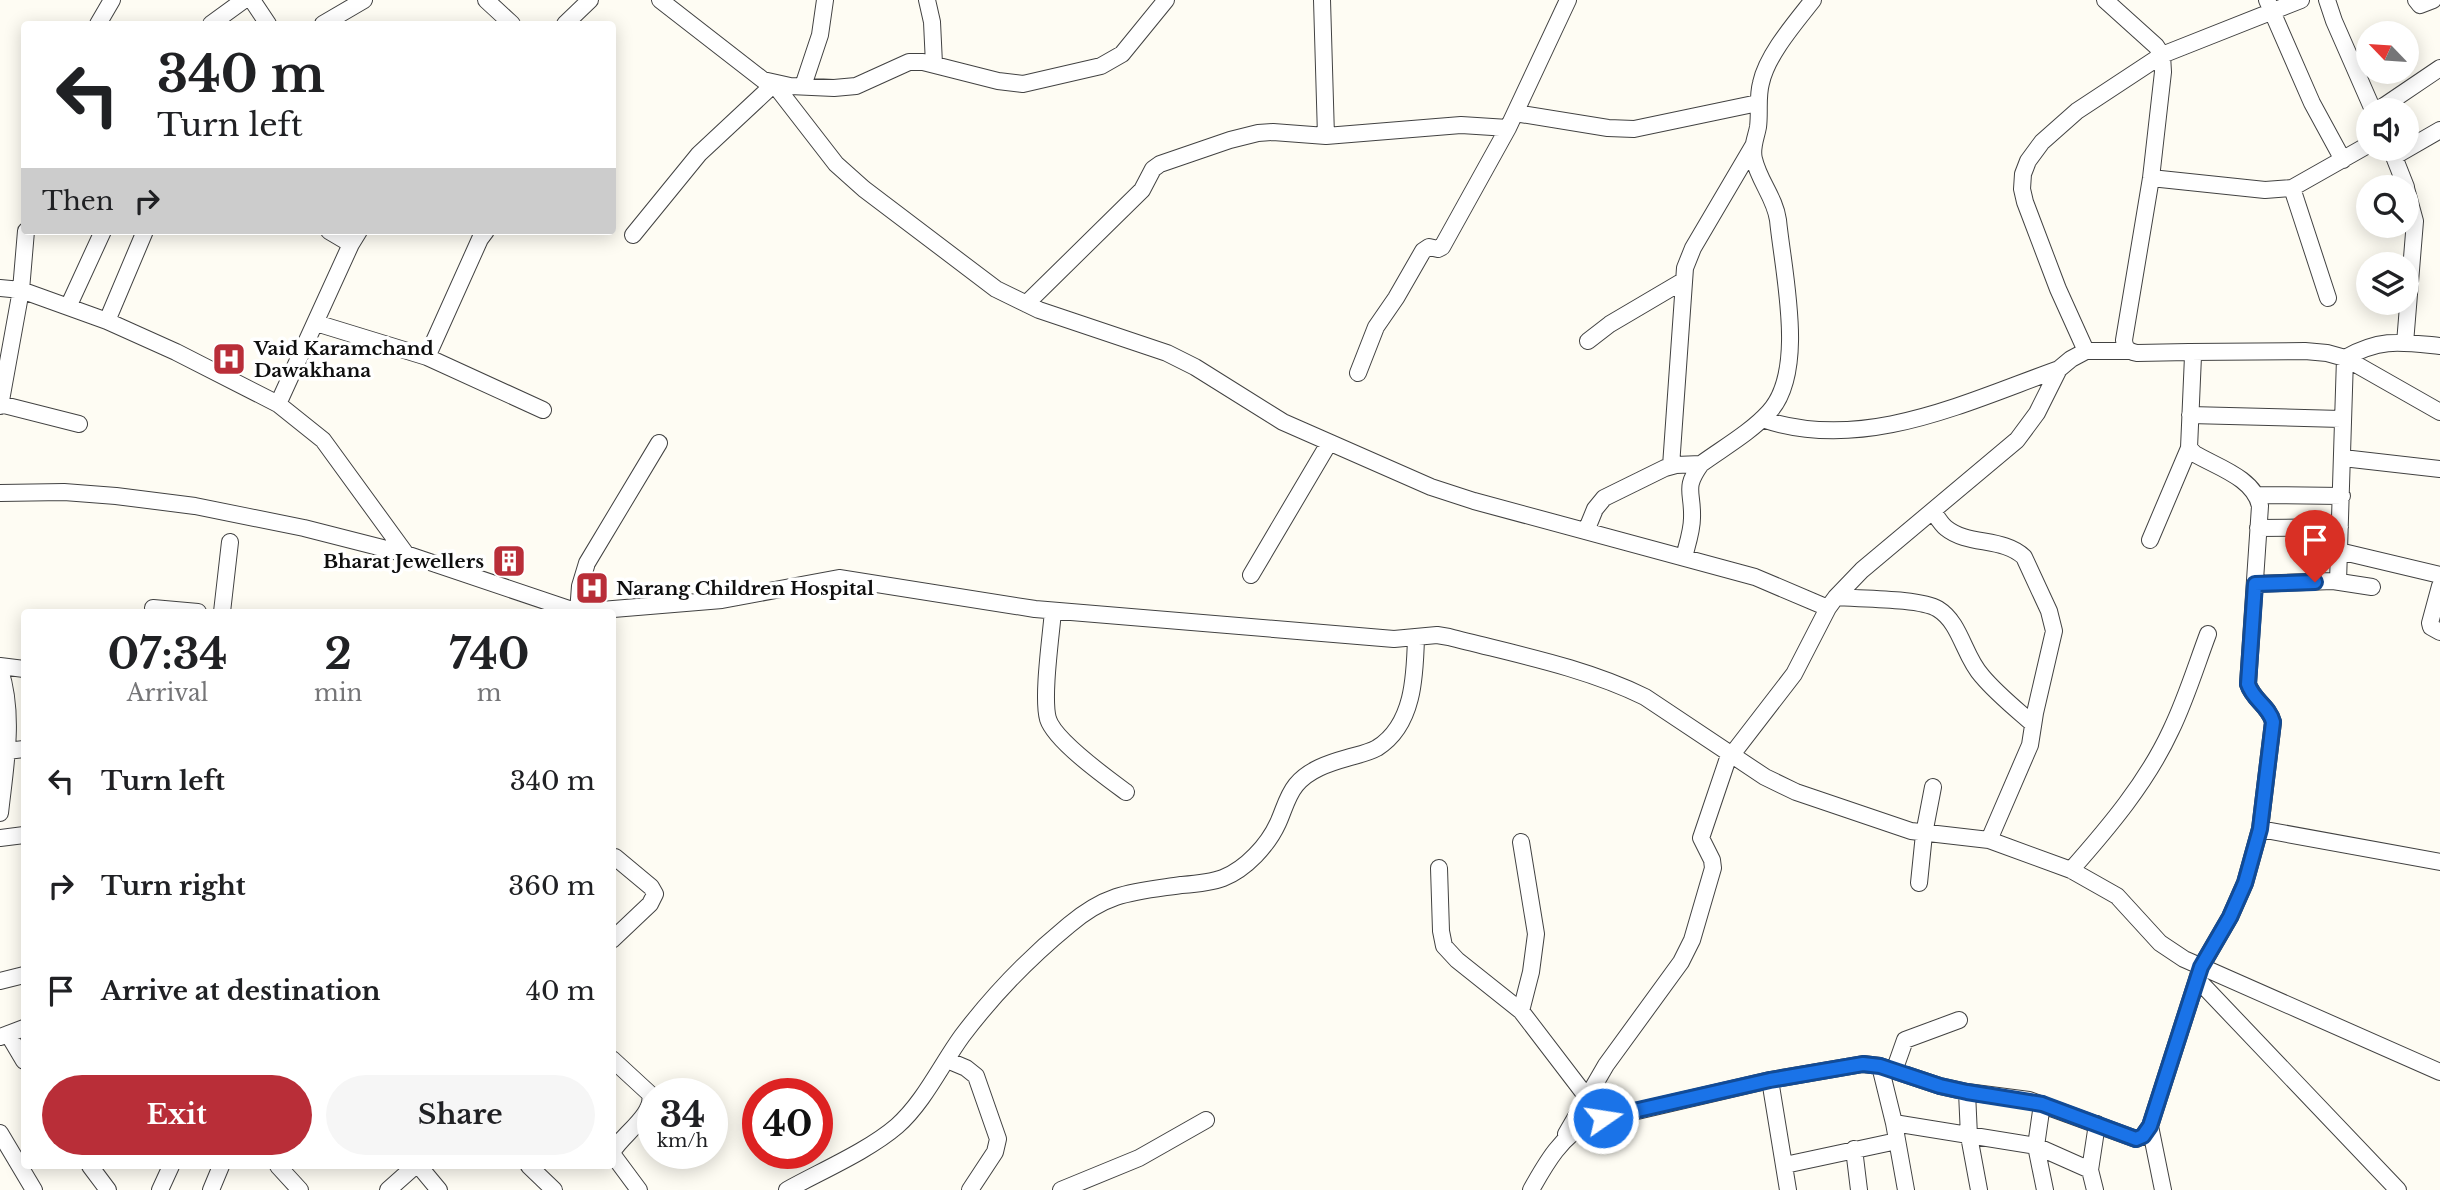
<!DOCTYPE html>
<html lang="en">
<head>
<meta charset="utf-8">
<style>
	body { margin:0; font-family:"Libre Baskerville",serif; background:#f6f6f6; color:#202124; height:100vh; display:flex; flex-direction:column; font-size:26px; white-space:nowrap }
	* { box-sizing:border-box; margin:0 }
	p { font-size:23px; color:#757577 }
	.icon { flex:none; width:38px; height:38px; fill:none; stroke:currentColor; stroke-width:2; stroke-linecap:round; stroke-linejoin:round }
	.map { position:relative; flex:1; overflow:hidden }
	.side { position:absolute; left:21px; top:609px; width:595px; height:560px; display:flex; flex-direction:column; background:#fff; border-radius:7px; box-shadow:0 4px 18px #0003 }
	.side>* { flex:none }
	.hud { position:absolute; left:21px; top:21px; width:595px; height:214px; border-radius:7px; box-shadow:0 4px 18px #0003; background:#fff; color:#202124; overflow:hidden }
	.needle { width:46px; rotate:295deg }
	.fabs { position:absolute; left:2356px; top:21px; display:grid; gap:14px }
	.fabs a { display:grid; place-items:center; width:63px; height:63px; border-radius:50%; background:#fff; box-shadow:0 4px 18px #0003; font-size:35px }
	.speed { position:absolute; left:637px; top:1078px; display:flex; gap:14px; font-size:35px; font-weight:700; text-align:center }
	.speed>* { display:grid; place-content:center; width:91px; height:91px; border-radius:50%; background:#fff; box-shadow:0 4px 18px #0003; line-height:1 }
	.speed small { font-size:18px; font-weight:400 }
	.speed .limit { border:10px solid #d22; background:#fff; color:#111 }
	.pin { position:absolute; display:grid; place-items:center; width:60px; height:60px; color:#fff; margin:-72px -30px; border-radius:50% 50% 50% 0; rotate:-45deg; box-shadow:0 0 7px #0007 }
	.pin .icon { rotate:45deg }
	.me { position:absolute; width:77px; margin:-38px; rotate:77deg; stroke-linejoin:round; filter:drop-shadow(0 0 5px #0008) }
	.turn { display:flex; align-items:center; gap:24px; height:147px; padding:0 21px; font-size:32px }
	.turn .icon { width:91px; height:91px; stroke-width:2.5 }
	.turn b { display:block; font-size:49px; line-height:60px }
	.then { display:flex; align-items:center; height:66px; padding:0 21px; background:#0003; gap:14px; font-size:26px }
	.eta { display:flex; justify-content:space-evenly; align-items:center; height:119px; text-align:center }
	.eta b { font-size:42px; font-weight:700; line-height:49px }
	.cta { display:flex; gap:14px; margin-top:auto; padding:14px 21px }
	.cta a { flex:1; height:80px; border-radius:42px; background:#b92e38; color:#fff; font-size:28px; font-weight:700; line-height:80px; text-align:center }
	.cta a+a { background:#f6f6f6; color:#202124 }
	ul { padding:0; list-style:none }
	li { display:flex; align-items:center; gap:21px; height:105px; padding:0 21px }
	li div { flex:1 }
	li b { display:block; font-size:26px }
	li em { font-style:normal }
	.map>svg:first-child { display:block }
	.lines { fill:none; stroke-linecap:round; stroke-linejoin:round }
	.minor-casing { stroke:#424242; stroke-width:18 }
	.minor { stroke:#fff; stroke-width:16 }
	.route-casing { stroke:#114b97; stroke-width:18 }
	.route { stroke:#1a73e8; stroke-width:12 }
	.labels { text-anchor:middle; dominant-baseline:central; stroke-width:7; stroke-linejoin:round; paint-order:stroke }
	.poi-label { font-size:19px; font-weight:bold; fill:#0f0f0f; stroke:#fff; text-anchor:start }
</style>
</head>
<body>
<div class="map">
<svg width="2440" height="1190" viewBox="0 0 2440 1190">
	<rect width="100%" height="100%" fill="#fefcf3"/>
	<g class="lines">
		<defs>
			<path id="minor" d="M252,0L268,24
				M486,0L512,24
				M660,0L763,80L790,86L834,88L856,86L909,62H923L998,81L1023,84L1101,66L1122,54L1166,0
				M927,0L932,22L934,64
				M1322,0L1326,136
				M2267,0L2312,103L2343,160
				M2327,0L2334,21L2373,110
				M2416,0L2420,5L2433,0
				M98,24L112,0
				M211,24L244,0
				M323,24L364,0
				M565,24L590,0
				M803,86L820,35L825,0
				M2378,110L2440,68
				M1515,113L1608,128L1634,129L1758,103
				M2391,149L2406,187
				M2395,156L2440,130
				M2151,178L2265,190L2292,188L2368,145
				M2292,188L2328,298
				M329,231L351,244
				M633,235L699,154L774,84L836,164L864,189L996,289L1039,310L1167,353L1195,367L1283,422L1431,487L1474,501L1755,577L1828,608
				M0,288L21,290L107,321L176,352L278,404L323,440L406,554
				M1026,304L1142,190L1153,169L1160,164L1230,140L1258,133L1273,132L1326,136L1461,125L1508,128
				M69,305L103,231
				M107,321L145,231
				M316,323L427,357L543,410
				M1588,341L1610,324L1683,281
				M2405,343L2415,221L2406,188
				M2086,351L2058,289L2025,202L2022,189L2023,174L2028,161L2042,142L2077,111L2162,55L2301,0
				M2189,352L2305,351L2327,353L2345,358L2440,412
				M427,357L480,239L486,231
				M1358,373L1376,327L1396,298L1423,251L1429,247L1438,249L1442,247L1508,128L1568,0
				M0,404L79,424
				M278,404L351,244L359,231
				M0,406L21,290L26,231
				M2190,415L2341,419
				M1762,419C1863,453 1964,403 2059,369
				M2343,458L2440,469
				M1671,466L1685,268L1693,248L1753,146
				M0,493L64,492L116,496L195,506L304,528L406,554L578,612L580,586L587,563L659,443
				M2258,495L2342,496
				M1933,511C1937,517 1941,524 1946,528C1968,546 2003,537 2024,557L2049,611L2054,631L2035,713L2030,745L1989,840
				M2258,528L2340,527
				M1586,531L1595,509L1604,498L1665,468L1676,465L1701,464
				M2150,540L2189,448
				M2339,551L2440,575
				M1684,557C1687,545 1692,531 1692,518C1693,491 1683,489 1701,464C1723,448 1751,432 1769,412C1807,371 1783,272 1778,220C1775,198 1759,181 1754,159C1751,148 1756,138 1758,127C1760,112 1757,98 1761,83C1767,55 1795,23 1813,0
				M1251,575L1329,443
				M2338,582L2345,358C2381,338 2400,342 2440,346
				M2255,584L2333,581L2372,587
				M2440,586L2430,623L2431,627L2440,632
				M1836,597C1860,599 1920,598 1938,609C1961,623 1964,657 1982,676C1997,694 2016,709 2033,724
				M153,608L198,612
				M1053,611C1051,636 1042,697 1048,719C1055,741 1107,778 1126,792
				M222,612L230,542
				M577,612L722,600L839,578L1035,609L1394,639L1437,635L1449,637C1514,654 1584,667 1645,697L1765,777L1796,792L1911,831L1989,840L2071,870L2117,896L2160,943L2184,959L2440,1072
				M0,666L24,669
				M0,670C15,715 5,767 0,813
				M7,751L24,749
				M2260,829L2440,862
				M0,838L24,835
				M1439,868L1441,931L1444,946L1457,960L1521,1011L1586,1096
				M2071,870C2109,827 2147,782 2171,730C2186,699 2196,666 2208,634
				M1919,883L1924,834L1933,787
				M612,940L650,904L655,894L651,887L615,857
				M2197,979L2398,1190
				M0,981L24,975
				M1521,1011L1531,972L1536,934L1521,842
				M8,1034L24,1061
				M0,1037L24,1028
				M612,1059L650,1094C655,1114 622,1135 613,1151V1155L639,1190
				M947,1060L966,1068L976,1076L998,1139L995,1152L970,1190
				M1880,1066L1894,1123L1906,1190
				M1894,1071L1905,1040L1959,1020
				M1770,1080L1788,1190
				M1967,1092L1969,1136L1979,1190
				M2042,1104L2036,1146L2045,1190
				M1894,1123L2036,1146L2090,1170
				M2150,1126L2163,1190
				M0,1133L34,1190
				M1566,1134L1606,1065L1681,962L1692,940L1713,868L1712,860L1701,838L1727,761L1794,674L1828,608L1836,597L1862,570L2017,440L2037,413L2059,369L2071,359L2086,351H2129
				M1854,1149L1859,1190
				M1785,1165L1897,1141
				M90,1166L108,1190
				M278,1166L300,1190
				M419,1166L439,1190
				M529,1166L554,1190
				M160,1190L171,1166
				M211,1190L221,1166
				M388,1190L415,1166
				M787,1190C821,1171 868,1151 897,1126C924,1102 941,1065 962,1036C993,995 1030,957 1069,925C1108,892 1133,892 1181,885C1195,884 1210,883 1223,878C1246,869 1268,845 1278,823C1284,810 1287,796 1296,785C1308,770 1329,763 1347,758C1357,755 1368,753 1377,748C1414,725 1415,675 1416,637
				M1061,1190L1139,1158L1206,1120
				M1531,1190C1546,1163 1562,1135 1590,1122L1770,1080L1863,1064L1880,1066L1940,1086L1967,1092L2029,1100L2136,1139L2143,1136L2150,1126L2201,967L2230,917L2245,883L2260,829L2273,722C2269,706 2253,700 2248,684L2260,506C2254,478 2217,467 2195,454L2189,448L2193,356L2189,352L2137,353C2128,351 2125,349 2124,340L2151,178L2163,72L2162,55L2156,46L2105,0
				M2095,1190L2090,1170L2097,1124"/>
		</defs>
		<use href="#minor" class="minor-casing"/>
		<use href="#minor" class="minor"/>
	</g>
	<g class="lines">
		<defs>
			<path id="route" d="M1603,1118L1770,1080L1863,1064L1880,1066L1940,1086L1967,1092L2042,1104L2136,1139L2143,1136L2150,1126L2201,967L2230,917L2245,883L2260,829L2273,722C2269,706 2253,700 2248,684L2255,584L2315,582"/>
		</defs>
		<use href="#route" class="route-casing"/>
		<use href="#route" class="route"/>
	</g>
	<defs>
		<symbol id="hospital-square" viewBox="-11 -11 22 22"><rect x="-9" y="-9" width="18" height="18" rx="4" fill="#b92e38" stroke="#fff"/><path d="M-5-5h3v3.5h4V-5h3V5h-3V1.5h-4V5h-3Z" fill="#fff"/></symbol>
		<symbol id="building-square" viewBox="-11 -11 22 22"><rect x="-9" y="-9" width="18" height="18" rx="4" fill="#b92e38" stroke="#fff"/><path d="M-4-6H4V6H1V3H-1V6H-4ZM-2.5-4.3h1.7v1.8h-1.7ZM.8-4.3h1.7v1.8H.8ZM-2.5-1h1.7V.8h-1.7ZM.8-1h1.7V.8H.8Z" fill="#fff"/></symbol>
	</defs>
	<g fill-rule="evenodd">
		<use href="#hospital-square" x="210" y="340" width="38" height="38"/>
		<use href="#building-square" x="490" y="542" width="38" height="38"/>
		<use href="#hospital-square" x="573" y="569" width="38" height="38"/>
	</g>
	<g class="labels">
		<g class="poi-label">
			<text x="254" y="348">Vaid Karamchand<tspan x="254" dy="22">Dawakhana</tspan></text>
			<text x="484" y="561" text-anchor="end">Bharat Jewellers</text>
			<text x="616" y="588">Narang Children Hospital</text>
		</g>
	</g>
</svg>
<div class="fabs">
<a><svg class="needle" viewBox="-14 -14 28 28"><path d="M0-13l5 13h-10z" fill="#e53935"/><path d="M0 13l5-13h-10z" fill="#757577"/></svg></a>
<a><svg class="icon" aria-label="sound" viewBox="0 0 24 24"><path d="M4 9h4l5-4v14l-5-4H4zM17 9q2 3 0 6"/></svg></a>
<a><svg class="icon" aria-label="search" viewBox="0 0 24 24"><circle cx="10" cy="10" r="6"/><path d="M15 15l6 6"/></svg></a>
<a><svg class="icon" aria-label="layers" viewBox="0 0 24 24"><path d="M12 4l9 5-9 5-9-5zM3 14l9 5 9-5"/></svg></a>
</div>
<div class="speed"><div>34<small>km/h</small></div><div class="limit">40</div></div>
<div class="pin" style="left:2315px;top:582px;background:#d93025"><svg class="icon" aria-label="arrive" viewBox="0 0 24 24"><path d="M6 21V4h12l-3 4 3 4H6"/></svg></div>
<svg class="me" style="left:1603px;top:1118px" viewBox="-20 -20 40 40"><circle r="17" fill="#1a73e8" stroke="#fff" stroke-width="3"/><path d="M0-11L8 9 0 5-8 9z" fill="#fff"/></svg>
<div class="hud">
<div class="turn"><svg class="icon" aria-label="left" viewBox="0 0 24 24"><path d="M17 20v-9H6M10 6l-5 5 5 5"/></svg><div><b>340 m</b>Turn left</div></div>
<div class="then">Then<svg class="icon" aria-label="right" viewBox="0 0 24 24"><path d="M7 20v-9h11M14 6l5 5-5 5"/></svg></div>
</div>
<section class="side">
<div class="eta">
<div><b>07:34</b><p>Arrival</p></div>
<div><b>2</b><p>min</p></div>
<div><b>740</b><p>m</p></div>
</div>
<ul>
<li><svg class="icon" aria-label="left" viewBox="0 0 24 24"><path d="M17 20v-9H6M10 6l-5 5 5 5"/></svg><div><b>Turn left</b></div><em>340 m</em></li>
<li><svg class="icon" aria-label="right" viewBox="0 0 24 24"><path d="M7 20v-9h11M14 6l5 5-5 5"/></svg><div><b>Turn right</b></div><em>360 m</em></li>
<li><svg class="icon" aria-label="arrive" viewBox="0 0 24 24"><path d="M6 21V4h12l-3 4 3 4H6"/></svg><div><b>Arrive at destination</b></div><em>40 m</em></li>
</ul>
<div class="cta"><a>Exit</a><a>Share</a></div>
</section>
</div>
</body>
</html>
